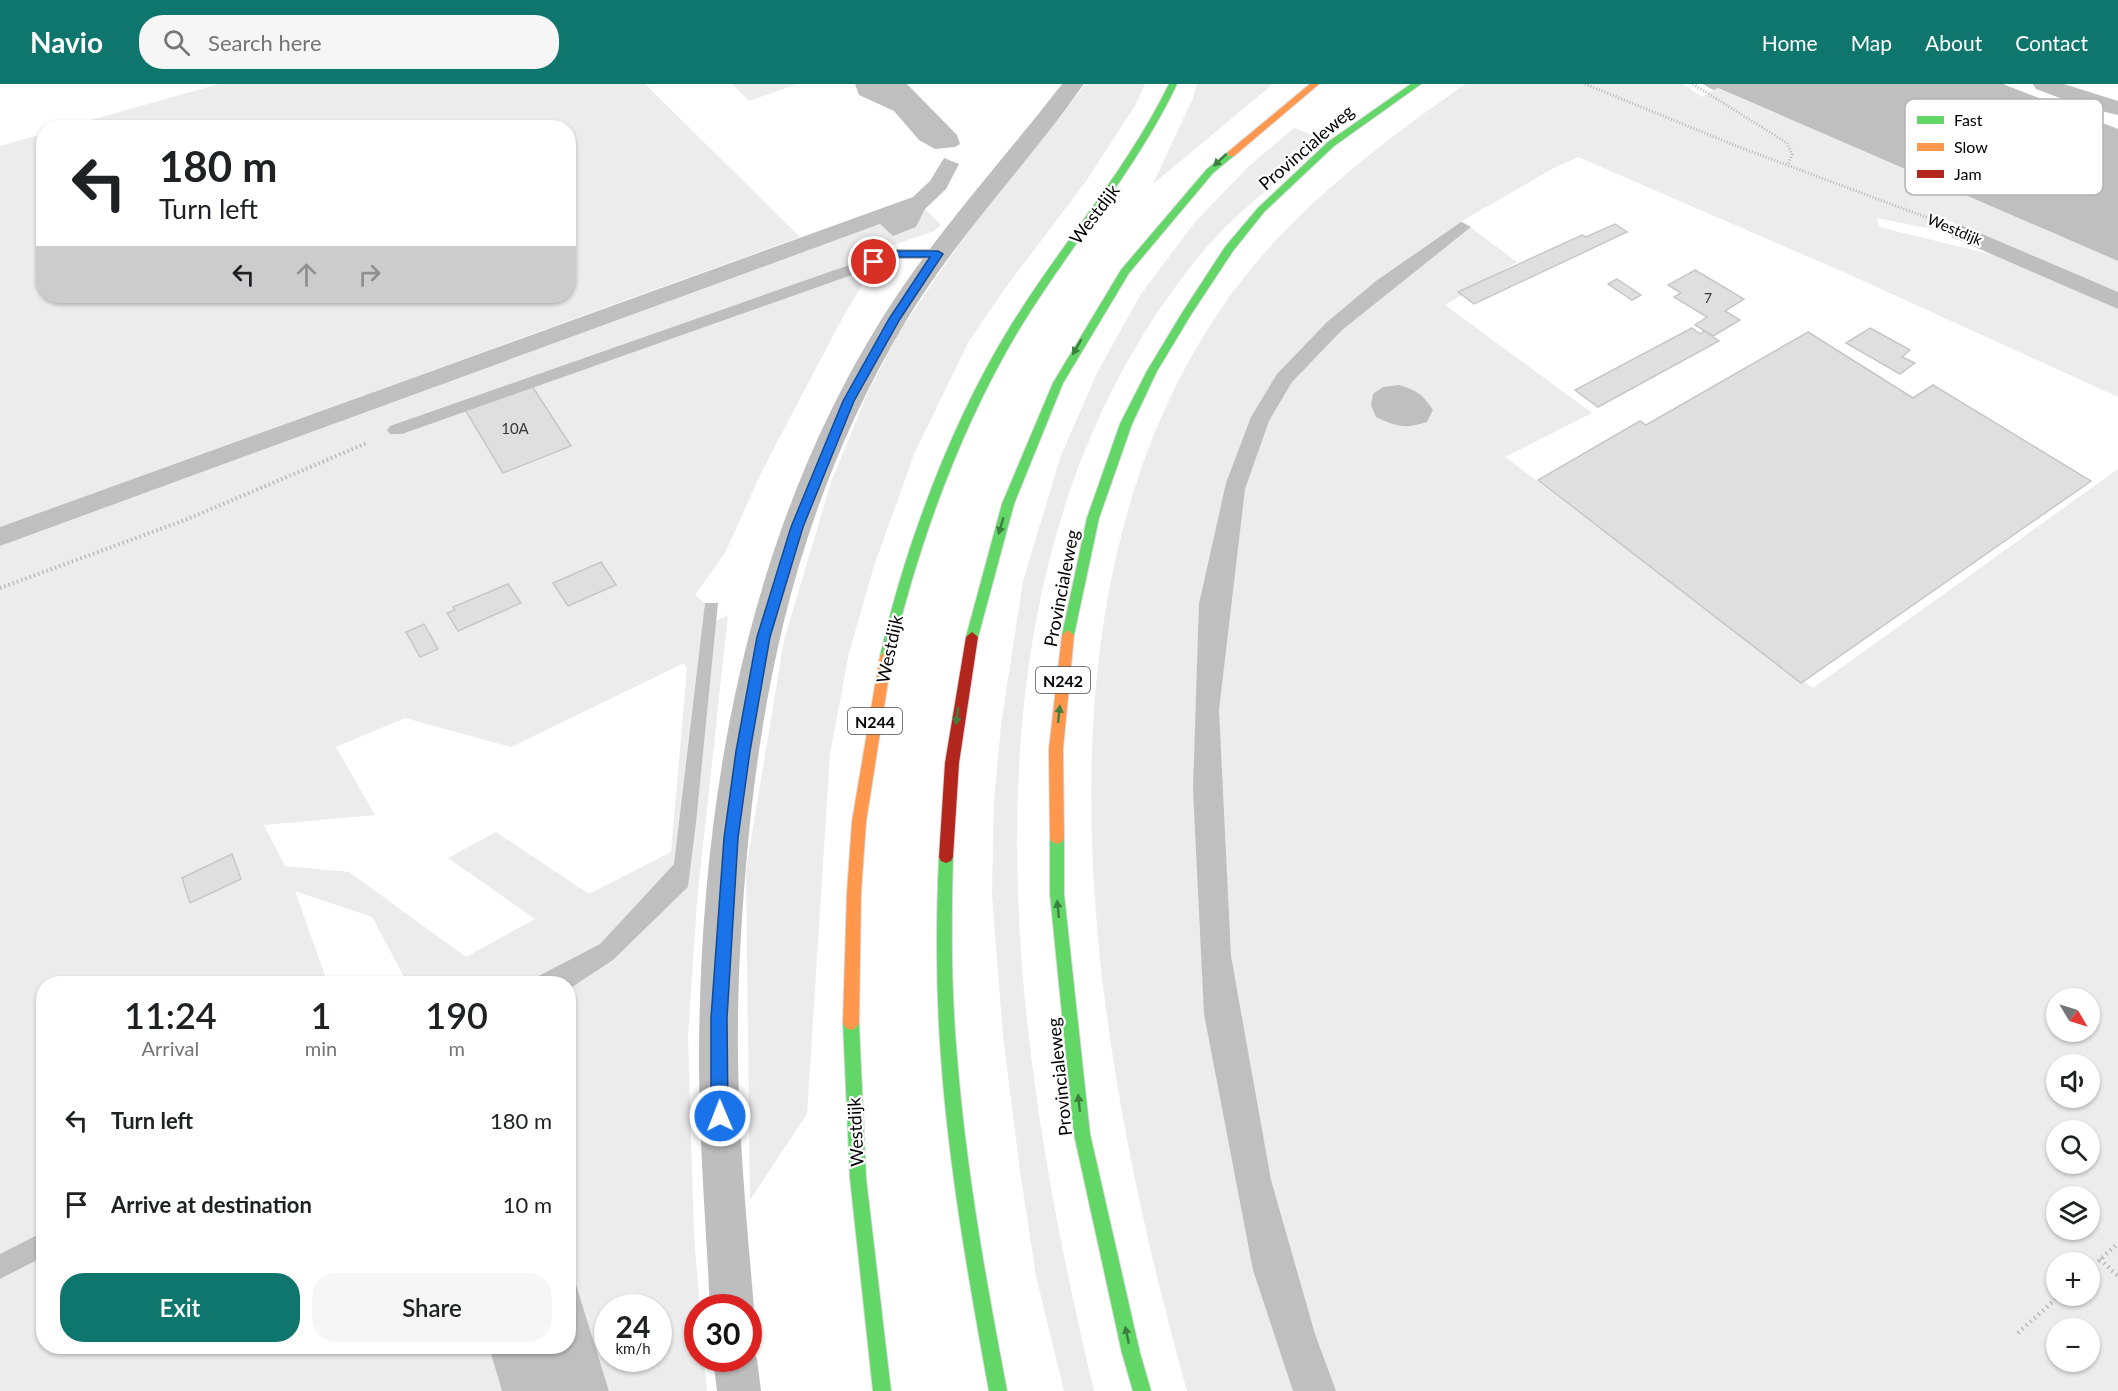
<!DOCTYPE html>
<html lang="en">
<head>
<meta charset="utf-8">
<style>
	body { margin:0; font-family:Lato,sans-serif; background:#f6f6f6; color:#202124; height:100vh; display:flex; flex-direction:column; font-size:22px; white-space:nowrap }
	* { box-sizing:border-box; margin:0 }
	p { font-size:20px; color:#757577 }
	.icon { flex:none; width:33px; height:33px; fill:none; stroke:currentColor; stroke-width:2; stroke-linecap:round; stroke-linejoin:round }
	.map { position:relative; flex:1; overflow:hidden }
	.sheet { position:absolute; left:36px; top:892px; width:540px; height:378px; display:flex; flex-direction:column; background:#fff; border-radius:24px; box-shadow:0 2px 4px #0004 }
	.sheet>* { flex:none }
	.guide { position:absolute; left:36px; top:36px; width:540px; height:183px; border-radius:24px; box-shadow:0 2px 4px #0004; background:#fff; color:#202124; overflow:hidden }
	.needle { width:39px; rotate:128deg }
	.buttons { position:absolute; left:2046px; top:904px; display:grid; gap:12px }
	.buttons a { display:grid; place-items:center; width:54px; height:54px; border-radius:50%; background:#fff; box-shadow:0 2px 4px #0004; font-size:30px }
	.speed { position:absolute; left:594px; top:1210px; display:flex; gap:12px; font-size:30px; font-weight:700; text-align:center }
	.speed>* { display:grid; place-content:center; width:78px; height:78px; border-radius:50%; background:#fff; box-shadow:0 2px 4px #0004; line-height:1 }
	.speed small { font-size:15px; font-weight:400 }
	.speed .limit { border:9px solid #d22; background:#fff; color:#111 }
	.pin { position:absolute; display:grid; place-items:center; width:51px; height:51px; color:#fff; margin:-26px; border:3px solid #fff; border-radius:50%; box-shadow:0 2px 6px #0007 }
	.me { position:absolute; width:66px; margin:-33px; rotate:359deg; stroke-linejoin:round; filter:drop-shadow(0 0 4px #0008) }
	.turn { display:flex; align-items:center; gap:21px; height:126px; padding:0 24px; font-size:27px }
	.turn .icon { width:78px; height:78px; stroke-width:2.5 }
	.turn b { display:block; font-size:42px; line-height:51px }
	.lanes { display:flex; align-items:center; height:57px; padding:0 24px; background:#0003; justify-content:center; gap:30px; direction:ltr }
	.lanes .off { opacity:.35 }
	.eta { display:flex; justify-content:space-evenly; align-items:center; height:102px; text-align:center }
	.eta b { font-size:36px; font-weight:600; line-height:42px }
	.action { display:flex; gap:12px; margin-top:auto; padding:12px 24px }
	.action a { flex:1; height:69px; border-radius:24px; background:#0f766e; color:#fff; font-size:24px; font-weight:600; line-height:69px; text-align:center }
	.action a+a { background:#f6f6f6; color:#202124 }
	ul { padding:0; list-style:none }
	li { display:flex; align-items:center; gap:18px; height:84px; padding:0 24px }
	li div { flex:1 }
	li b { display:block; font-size:22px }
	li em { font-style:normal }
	header { display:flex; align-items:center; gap:36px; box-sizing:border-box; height:84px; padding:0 30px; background:#0f766e; color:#fff }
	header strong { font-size:28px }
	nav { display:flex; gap:33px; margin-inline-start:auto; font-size:21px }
	.search { width:420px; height:54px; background:#f6f6f6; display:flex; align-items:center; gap:15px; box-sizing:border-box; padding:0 21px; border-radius:24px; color:#757577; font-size:22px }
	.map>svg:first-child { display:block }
	.green { fill:#ececec; fill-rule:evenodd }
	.water { fill:#bfbfbf }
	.building { fill:#dfdfdf; stroke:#c7c7c7; stroke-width:1.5 }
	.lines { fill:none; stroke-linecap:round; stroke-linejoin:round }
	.fast-casing { stroke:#dbdbdb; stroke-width:2 }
	.slow-casing { stroke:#dbdbdb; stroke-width:2 }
	.jam-casing { stroke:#dbdbdb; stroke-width:2 }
	.path-far2 { stroke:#b9b9b9; stroke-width:3; stroke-dasharray:1 2; stroke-linecap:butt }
	.path-far1 { stroke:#b9b9b9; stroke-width:4; stroke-dasharray:1.5 3; stroke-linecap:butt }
	.path { stroke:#b9b9b9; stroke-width:4.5; stroke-dasharray:1.5 4; stroke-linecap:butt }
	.lane { fill:#bebebe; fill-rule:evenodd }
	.street { fill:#bebebe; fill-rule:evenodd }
	.fast { fill:#63d668; fill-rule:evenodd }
	.slow { fill:#ff974d; fill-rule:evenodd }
	.jam { fill:#b3261e; fill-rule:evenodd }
	.oneway { fill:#3b803e }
	.route { fill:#1a73e8; stroke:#114b97; stroke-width:1.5 }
	.labels { text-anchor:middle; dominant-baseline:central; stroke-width:4.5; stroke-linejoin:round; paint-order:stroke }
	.far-number-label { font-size:14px; fill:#383838 }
	.far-street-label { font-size:15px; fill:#000; stroke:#fff }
	.number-label { font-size:15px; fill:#383838 }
	.shield { fill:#fff; stroke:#4c4c4c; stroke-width:1.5 }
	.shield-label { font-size:16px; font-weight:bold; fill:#000 }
	.street-label { font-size:18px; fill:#000; stroke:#fff }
	.key { fill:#fff; stroke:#b2b2b2; stroke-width:1.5 }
	.key-label { font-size:16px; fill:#000 }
</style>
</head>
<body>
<header>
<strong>Navio</strong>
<div class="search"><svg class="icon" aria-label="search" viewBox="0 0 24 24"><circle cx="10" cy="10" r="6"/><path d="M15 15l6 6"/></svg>Search here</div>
<nav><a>Home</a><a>Map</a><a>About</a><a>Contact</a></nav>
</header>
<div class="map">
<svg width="2118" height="1307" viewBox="0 0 2118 1307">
	<rect width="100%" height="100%" fill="#fff"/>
	<path class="green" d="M219,0H645L800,153L0,443V62L43,50L44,212H568V44L66,43Z
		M732,0H797L749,17Z
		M1086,0H1145L1135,22L1084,100L1009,199L969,257L915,368L874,482L849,569L830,670L807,1030L750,1116L746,786L784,556L831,398L869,306L900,247L969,146Z
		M1197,0H1273L1153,100L1192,16Z
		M1466,0H1683L1702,13L1717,4L2118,177V210L1942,134L1932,145L1877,134L1879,143L1998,172L2118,225V313L1848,190L1578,73L1552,85L1462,137L1517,178L1445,221L1592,329L1505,373L1813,604L2118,385V1307H1187C1092,966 1009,499 1242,196C1300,121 1388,53 1466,0ZM2056,915H2090V948H2056ZM2056,981H2090V1014H2056ZM2056,1047H2090V1080H2056ZM2056,1113H2090V1146H2056ZM2056,1179H2090V1212H2056ZM2056,1245H2090V1278H2056Z
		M1294,44L1327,57C1283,93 1231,131 1196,176C943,491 1007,943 1094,1307H1064L1036,1192L1020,1087L1003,952L992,812L994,717L1001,641L1023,497L1061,371L1098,287L1141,210L1195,138L1249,82Z
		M925,125L941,141L934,147L885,164L844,231L761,389L726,467L695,511L705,519L674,780L600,860L523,900H408L372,833L295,807L328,900H44L43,1148L0,1170V462L880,140L893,151L916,143ZM684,579L687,585L671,768L589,810L496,748L448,774L535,835L466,873L349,788L285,782L264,741L375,731L336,663L405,634L511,663Z
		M728,531L697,817L688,953L694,1153L700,1224H698V1275H704L707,1307H609L569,1178L568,905L613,876L688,803L696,739L716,537ZM608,1224H658V1275H608Z
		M43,1173L44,1263H489L502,1307H0V1195Z"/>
	<path class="water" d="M855,0H907L957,51L960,60L955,63L935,65L919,56L894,27L859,11Z
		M1703,0H2003L2118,45V177L1718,4L1713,6Z
		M944,74L959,80L946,105L925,125L916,143L893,152L880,140L0,462V443L913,113L930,97Z
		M1461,138L1471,143L1342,246L1292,298L1269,337L1245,405L1219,626L1231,872L1271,1096L1315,1250L1336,1307H1293L1253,1186L1204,930L1193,705L1199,520L1226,399L1251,333L1277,290L1327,238L1376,197Z
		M1399,301C1417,306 1423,311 1433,326L1427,338C1405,345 1397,343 1376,333L1371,321L1373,310L1383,303Z
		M705,519H718L696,739L688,803L613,876L569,905L568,900H523L600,860L674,780Z
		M43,1148V1173L0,1195V1170Z
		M569,1178L609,1307H502L489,1263H568Z"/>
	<path class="building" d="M1615,140L1627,148L1474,220L1458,208L1582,151L1586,153Z
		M1695,186L1744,215L1725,227L1740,236L1713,252L1695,241L1707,233L1674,213L1681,209L1668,201Z
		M1617,195L1641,211L1632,216L1608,200Z
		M1692,244L1700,250L1704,247L1719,257L1598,323L1575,306Z
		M1870,244L1910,266L1902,273L1915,279L1900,290L1846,259Z
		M1808,248L1913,314L1933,301L2091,397L1801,599L1538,396L1640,337L1646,341Z
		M530,299L571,362L503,389L464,324Z
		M601,478L616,501L568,522L553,499Z
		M508,500L521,519L458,547L447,529L455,526L453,523Z
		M424,540L438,565L420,573L406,548Z
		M232,770L241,795L190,819L182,794Z"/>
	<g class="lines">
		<defs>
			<path id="fast" d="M1169,0H1177C1135,88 1071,160 1020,244C962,340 917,462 892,572L886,577L881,576L880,572C905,462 951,339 1010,243C1061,160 1126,88 1169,0Z
				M1411,0H1421L1334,62L1264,128L1233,167L1192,229L1157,287L1132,340L1099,434L1074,551L1068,556L1063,554L1062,551L1087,434L1120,340L1147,287L1182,229L1225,163L1258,124L1328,58Z
				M1228,68L1236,70L1213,89L1129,189L1063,299L1014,420L978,553L972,558L967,556L966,553L1002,420L1053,299L1121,186L1207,85Z
				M1057,748L1062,750L1064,754V810L1090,1050L1140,1269L1151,1307H1133L1122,1269L1074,1050L1050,810V754L1052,750Z
				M946,767L951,769L953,773C951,840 951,907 957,973C966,1086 986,1197 1007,1307H989C969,1197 949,1085 941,973C936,906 936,840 939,773L941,769Z
				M851,932L856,934L859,939L866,1094L891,1307H873L850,1094L843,939L846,934Z"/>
			<path id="slow" d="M1310,0H1319L1234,72H1228V68Z
				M1068,546L1074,551L1063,665L1064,754L1062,758L1057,760L1052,758L1050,754L1049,665L1062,551Z
				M886,567L892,572L866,738L861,809L859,939L856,944L851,946L846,944L843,939L847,809L852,738L880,572Z"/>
			<path id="jam" d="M972,548L978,553L959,679L953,773L951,777L946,779L941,777L939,773L945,679L966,553Z"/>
		</defs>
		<use href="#fast" class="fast-casing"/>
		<use href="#slow" class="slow-casing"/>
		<use href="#jam" class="jam-casing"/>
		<path class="path-far2" d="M1585,0L1739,63L1931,135
			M1693,0L1787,59L1792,70L1788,81"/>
		<path class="path-far1" d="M0,504L185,436L367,359"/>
		<path class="path" d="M2100,1175L2118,1192
			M2090,1185L2118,1159
			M2018,1249L2059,1212"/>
		<path class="lane" d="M895,165H938L946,170L938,175H897L402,350H390L387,346L390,342Z"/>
		<path class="street" d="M1062,0H1084C1027,81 957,152 906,237C806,404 764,578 747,770C741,837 737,906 738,974C739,1057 747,1141 754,1224L748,1236V1224H710C706,1140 699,1057 699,973C700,718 745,455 881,236C933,152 1001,79 1062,0Z
			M2033,0H2064L2118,17V31L2081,22L2036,5Z
			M1961,141L2118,208V225L1952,153L1949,148L1952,143Z
			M748,1259L757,1275L761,1307H717L713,1275H748Z"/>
		<use href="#fast" class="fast"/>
		<use href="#slow" class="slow"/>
		<use href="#jam" class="jam"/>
	</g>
	<defs><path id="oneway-solid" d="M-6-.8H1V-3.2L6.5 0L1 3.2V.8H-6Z" transform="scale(1.5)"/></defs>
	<g class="oneway">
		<use href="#oneway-solid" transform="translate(1220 76) rotate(137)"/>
		<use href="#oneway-solid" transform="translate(1077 263) rotate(120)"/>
		<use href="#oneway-solid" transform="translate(1001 442) rotate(106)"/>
		<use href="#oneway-solid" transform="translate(1059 630) rotate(-84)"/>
		<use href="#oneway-solid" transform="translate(957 632) rotate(98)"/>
		<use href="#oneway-solid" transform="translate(1058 825) rotate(-96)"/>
		<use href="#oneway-solid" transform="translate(1079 1019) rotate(-96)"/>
		<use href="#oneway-solid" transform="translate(1127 1251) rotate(-102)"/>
	</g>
	<path class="route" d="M895,167H938L943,170L900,235L854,317L803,443L770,553L750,667L738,754L727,934L728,1032L725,1037L720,1040L714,1037L711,1032V934L724,754L736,667L757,553L791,443L843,317L889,235L930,173H896L874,181L869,178Z"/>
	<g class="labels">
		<g class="far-number-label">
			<text x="1708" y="213">7</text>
		</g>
		<g class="far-street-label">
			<text transform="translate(1955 145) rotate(23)">Westdijk</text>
		</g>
		<g class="number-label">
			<text x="515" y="344">10A</text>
		</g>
		<g class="shield">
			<rect x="1036" y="583" width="54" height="26" rx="4.5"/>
			<rect x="848" y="624" width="54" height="26" rx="4.5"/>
		</g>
		<g class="shield-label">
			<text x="1063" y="596">N242</text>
			<text x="875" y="637">N244</text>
		</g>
		<g class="street-label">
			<text transform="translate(1306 63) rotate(-41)">Provincialeweg</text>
			<text transform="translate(1094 130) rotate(-53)">Westdijk</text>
			<text transform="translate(1061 504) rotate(-79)">Provincialeweg</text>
			<text transform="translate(889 565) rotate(-78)">Westdijk</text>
			<text transform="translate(1059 993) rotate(-96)">Provincialeweg</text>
			<text transform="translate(855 1048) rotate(-93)">Westdijk</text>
		</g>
	</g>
	<rect x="1905" y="15" width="198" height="96" rx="9" class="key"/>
	<rect x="1917" y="32" width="27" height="8" fill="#63d668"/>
	<rect x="1917" y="59" width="27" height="8" fill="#ff974d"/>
	<rect x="1917" y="86" width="27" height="8" fill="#b3261e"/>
	<g class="key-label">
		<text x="1954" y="42">Fast</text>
		<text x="1954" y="69">Slow</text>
		<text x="1954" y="96">Jam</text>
	</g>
</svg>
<div class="buttons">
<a><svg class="needle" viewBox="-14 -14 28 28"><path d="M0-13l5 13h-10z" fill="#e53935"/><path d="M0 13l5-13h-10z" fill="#757577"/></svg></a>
<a><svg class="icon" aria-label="sound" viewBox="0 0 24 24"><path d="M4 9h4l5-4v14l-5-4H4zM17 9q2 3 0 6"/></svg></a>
<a><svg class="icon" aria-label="search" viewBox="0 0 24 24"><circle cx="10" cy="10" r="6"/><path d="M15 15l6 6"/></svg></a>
<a><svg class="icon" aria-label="layers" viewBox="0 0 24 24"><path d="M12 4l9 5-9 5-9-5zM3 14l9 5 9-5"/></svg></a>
<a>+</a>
<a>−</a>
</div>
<div class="speed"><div>24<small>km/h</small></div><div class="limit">30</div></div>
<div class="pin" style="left:874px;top:178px;background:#d93025"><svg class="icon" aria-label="arrive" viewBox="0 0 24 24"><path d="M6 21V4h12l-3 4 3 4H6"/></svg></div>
<svg class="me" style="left:720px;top:1032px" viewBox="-20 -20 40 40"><circle r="17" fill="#1a73e8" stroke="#fff" stroke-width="3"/><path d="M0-11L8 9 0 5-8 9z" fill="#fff"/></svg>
<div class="guide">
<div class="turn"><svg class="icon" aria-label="left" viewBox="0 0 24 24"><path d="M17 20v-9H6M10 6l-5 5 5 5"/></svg><div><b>180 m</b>Turn left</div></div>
<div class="lanes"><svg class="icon" aria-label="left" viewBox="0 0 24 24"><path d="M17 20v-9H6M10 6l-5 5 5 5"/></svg><svg class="icon off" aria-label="ahead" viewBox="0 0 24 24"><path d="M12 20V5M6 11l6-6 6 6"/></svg><svg class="icon off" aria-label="right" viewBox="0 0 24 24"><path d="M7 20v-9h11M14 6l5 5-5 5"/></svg></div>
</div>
<section class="sheet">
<div class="eta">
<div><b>11:24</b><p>Arrival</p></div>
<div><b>1</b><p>min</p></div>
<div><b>190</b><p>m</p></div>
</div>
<ul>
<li><svg class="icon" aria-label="left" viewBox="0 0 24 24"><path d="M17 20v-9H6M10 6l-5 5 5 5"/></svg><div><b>Turn left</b></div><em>180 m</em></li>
<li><svg class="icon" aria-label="arrive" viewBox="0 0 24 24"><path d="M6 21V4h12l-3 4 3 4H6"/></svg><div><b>Arrive at destination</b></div><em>10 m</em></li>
</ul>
<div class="action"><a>Exit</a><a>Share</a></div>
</section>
</div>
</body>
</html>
